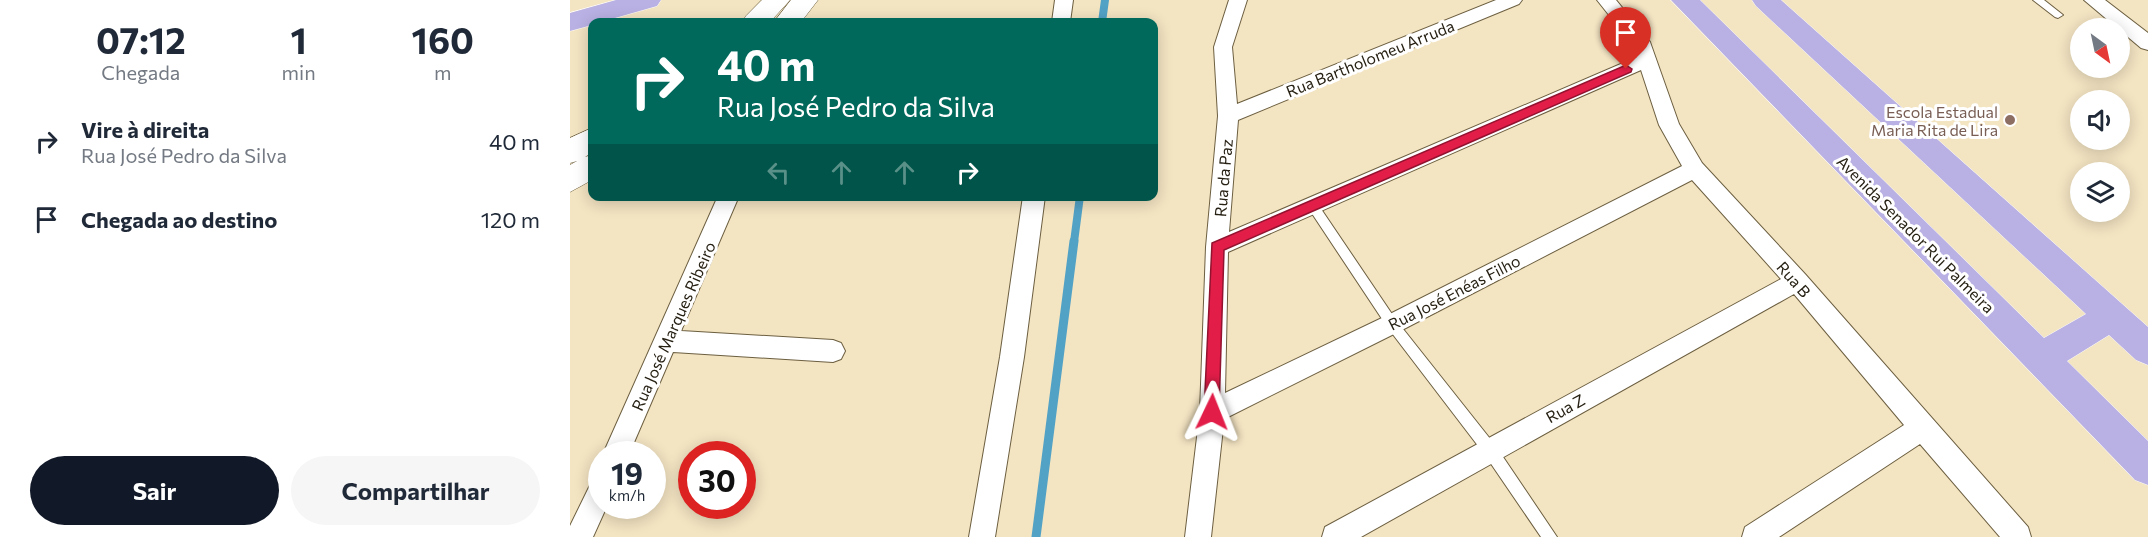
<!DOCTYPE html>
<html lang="pt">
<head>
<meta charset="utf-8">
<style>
	body { margin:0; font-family:Commissioner,sans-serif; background:#f6f6f7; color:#1f2937; height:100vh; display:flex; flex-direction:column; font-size:22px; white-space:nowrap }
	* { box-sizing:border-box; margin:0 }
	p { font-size:20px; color:#747a83 }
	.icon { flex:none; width:33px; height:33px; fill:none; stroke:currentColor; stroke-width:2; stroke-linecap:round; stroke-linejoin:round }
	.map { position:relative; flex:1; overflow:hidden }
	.panel { display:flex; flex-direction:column; background:#fff; width:570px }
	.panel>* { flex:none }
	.top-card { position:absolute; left:18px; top:18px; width:570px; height:183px; border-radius:12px; box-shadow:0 3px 15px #0003; background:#00695c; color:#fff; overflow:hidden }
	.needle { width:39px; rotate:147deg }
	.tools { position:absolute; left:1500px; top:18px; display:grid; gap:12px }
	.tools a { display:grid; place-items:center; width:60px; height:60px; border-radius:50%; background:#fff; box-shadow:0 3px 15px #0003; font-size:30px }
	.speed { position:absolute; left:18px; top:441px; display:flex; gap:12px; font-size:30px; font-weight:700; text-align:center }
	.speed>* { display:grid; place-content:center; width:78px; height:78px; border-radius:50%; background:#fff; box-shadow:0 3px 15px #0003; line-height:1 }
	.speed small { font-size:15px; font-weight:400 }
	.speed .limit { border:9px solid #d22; background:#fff; color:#111 }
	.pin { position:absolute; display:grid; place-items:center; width:51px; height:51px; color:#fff; margin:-62px -26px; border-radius:50% 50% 50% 0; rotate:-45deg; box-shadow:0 0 6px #0007 }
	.pin .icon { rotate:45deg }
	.me { position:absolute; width:66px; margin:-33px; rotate:2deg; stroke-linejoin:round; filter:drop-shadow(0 0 4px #0008) }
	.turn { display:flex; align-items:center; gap:21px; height:126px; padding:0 30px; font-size:27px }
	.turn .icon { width:78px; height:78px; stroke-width:2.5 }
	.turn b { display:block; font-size:42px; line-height:51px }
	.lanes { display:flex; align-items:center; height:57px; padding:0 30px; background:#0003; justify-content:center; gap:30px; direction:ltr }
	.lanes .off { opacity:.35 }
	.eta { display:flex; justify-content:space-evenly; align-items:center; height:102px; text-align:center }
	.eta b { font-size:36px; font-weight:700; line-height:42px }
	.primary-button { display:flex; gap:12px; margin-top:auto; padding:12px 30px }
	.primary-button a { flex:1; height:69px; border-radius:36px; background:#111827; color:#fff; font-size:24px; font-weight:700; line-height:69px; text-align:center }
	.primary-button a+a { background:#f6f6f7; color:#1f2937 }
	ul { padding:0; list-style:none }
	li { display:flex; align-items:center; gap:18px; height:78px; padding:0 30px }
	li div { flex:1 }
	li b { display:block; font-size:22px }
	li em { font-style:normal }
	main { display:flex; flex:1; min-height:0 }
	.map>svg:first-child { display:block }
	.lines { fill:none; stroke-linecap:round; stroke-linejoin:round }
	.stream-far1 { stroke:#52a2c6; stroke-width:8 }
	.stream { stroke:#52a2c6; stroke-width:9 }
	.lane-casing { stroke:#6c5f40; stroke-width:2 }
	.street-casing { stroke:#6c5f40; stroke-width:2 }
	.secondary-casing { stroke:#6c5f40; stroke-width:1 }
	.primary-casing { stroke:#fff; stroke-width:1 }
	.lane { fill:#fff; fill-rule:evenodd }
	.street { fill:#fff; fill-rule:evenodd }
	.secondary { fill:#fff; fill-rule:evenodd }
	.primary { fill:#b9b1e3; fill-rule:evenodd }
	.route { fill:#e11d48; stroke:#92132f; stroke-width:1.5 }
	.education-dot { fill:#8d6e63; stroke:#fff; stroke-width:2 }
	.labels { text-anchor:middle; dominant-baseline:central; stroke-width:6; stroke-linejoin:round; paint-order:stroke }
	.street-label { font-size:16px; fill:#282215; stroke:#fff }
	.education-label { font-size:16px; fill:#785e54; stroke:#fff; text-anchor:end }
</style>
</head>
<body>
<main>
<section class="panel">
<div class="eta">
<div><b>07:12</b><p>Chegada</p></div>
<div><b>1</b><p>min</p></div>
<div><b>160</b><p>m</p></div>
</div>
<ul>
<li><svg class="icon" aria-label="right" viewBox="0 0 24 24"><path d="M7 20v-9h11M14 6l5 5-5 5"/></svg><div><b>Vire à direita</b><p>Rua José Pedro da Silva</p></div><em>40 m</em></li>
<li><svg class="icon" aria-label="arrive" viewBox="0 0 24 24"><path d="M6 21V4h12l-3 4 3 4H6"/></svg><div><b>Chegada ao destino</b></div><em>120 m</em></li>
</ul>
<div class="primary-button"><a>Sair</a><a>Compartilhar</a></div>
</section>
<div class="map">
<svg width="1578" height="537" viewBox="0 0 1578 537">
	<rect width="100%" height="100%" fill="#f3e4c2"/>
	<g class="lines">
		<path class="stream-far1" d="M532,22L535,0
			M504,242L510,196"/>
		<path class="stream" d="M466,537L504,241"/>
		<defs>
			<path id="lane" d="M1463,0H1474L1493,15L1488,18L1485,17Z
				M743,201L747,203L826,320L925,445L987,537H971L915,455L818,328L739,209L737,206Z"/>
			<path id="street" d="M485,0H503L500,22H482Z
				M659,0H677L662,47L667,104L926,0H952L949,4L668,120L659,232L1067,57L1062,44L1027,0H1046L1080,42L1109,124L1132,163L1235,274L1458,527L1461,537H1430L1350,444L1209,537H1172L1175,527L1334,425L1224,294L791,537H752L755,527L1211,279L1122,180L830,331L654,419L641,537H615L630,412L636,247L648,116L644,47ZM1071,70L1089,125L1112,166L814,317L655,393L658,252Z
				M1514,0H1535L1578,33V50L1571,48Z
				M148,196H169L111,331L263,340L271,343L275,351L271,359L263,362L103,352L59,454H33Z
				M453,196H475L454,357L425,537H399L430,357Z
				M32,475V506H37L23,537H0V526L23,479Z"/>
			<path id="secondary" d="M192,0H220L200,22H172L176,16Z
				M221,0H248L231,22H204Z
				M22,128V152L15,157L22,155V180L0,192V165L7,161L0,163V138Z"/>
			<path id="primary" d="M46,0H91L87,6L31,22H22V25L0,31V13Z
				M1101,0H1130L1474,338L1516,314L1186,6L1182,0H1211L1578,327V365L1566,360L1539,335L1497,361L1578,441V485L1565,480Z"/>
		</defs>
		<use href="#lane" class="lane-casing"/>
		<use href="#street" class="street-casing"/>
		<use href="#secondary" class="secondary-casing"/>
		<use href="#primary" class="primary-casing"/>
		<use href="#lane" class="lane"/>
		<use href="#street" class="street"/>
		<use href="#secondary" class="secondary"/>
		<use href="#primary" class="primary"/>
	</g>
	<path class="route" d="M1056,65L1062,69L1061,72L654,250L649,412L647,417L642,419L636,417L634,412L642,243Z"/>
	<circle class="education-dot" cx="1440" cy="120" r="6"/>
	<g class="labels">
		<g class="street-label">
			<text transform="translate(800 58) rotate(-22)">Rua Bartholomeu Arruda</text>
			<text transform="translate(653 178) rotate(-85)">Rua da Paz</text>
			<text transform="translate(1346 234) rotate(45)">Avenida Senador Rui Palmeira</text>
			<text transform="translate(1224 279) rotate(49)">Rua B</text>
			<text transform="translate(884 292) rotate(-27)">Rua José Enéas Filho</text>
			<text transform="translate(103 326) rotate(-66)">Rua José Marques Ribeiro</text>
			<text transform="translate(995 408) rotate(-29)">Rua Z</text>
		</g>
		<g class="education-label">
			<text x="1428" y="111">Escola Estadual<tspan x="1428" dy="18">Maria Rita de Lira</tspan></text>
		</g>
	</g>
</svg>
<div class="tools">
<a><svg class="needle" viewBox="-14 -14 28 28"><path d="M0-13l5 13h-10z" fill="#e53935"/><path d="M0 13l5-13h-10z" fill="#747a83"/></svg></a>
<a><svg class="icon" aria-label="sound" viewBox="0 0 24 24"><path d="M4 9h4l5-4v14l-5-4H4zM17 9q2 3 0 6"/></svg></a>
<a><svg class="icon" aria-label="layers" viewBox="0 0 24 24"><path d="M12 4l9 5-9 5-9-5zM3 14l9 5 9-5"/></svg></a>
</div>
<div class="speed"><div>19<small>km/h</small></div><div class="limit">30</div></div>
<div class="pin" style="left:1056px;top:69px;background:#d93025"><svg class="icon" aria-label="arrive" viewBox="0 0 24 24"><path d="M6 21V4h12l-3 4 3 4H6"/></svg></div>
<svg class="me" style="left:642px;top:412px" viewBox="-20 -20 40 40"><path d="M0-17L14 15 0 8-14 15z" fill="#e11d48" stroke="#fff" stroke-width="4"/></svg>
<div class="top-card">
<div class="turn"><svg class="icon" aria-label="right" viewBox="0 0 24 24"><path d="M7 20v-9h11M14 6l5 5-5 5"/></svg><div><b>40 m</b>Rua José Pedro da Silva</div></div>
<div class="lanes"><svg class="icon off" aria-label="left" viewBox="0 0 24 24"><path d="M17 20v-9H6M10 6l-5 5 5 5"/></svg><svg class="icon off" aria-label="ahead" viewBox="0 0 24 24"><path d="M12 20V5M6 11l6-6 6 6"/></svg><svg class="icon off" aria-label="ahead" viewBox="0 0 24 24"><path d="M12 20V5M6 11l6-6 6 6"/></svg><svg class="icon" aria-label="right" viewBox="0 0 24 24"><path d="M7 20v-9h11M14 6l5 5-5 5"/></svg></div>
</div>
</div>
</main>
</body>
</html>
